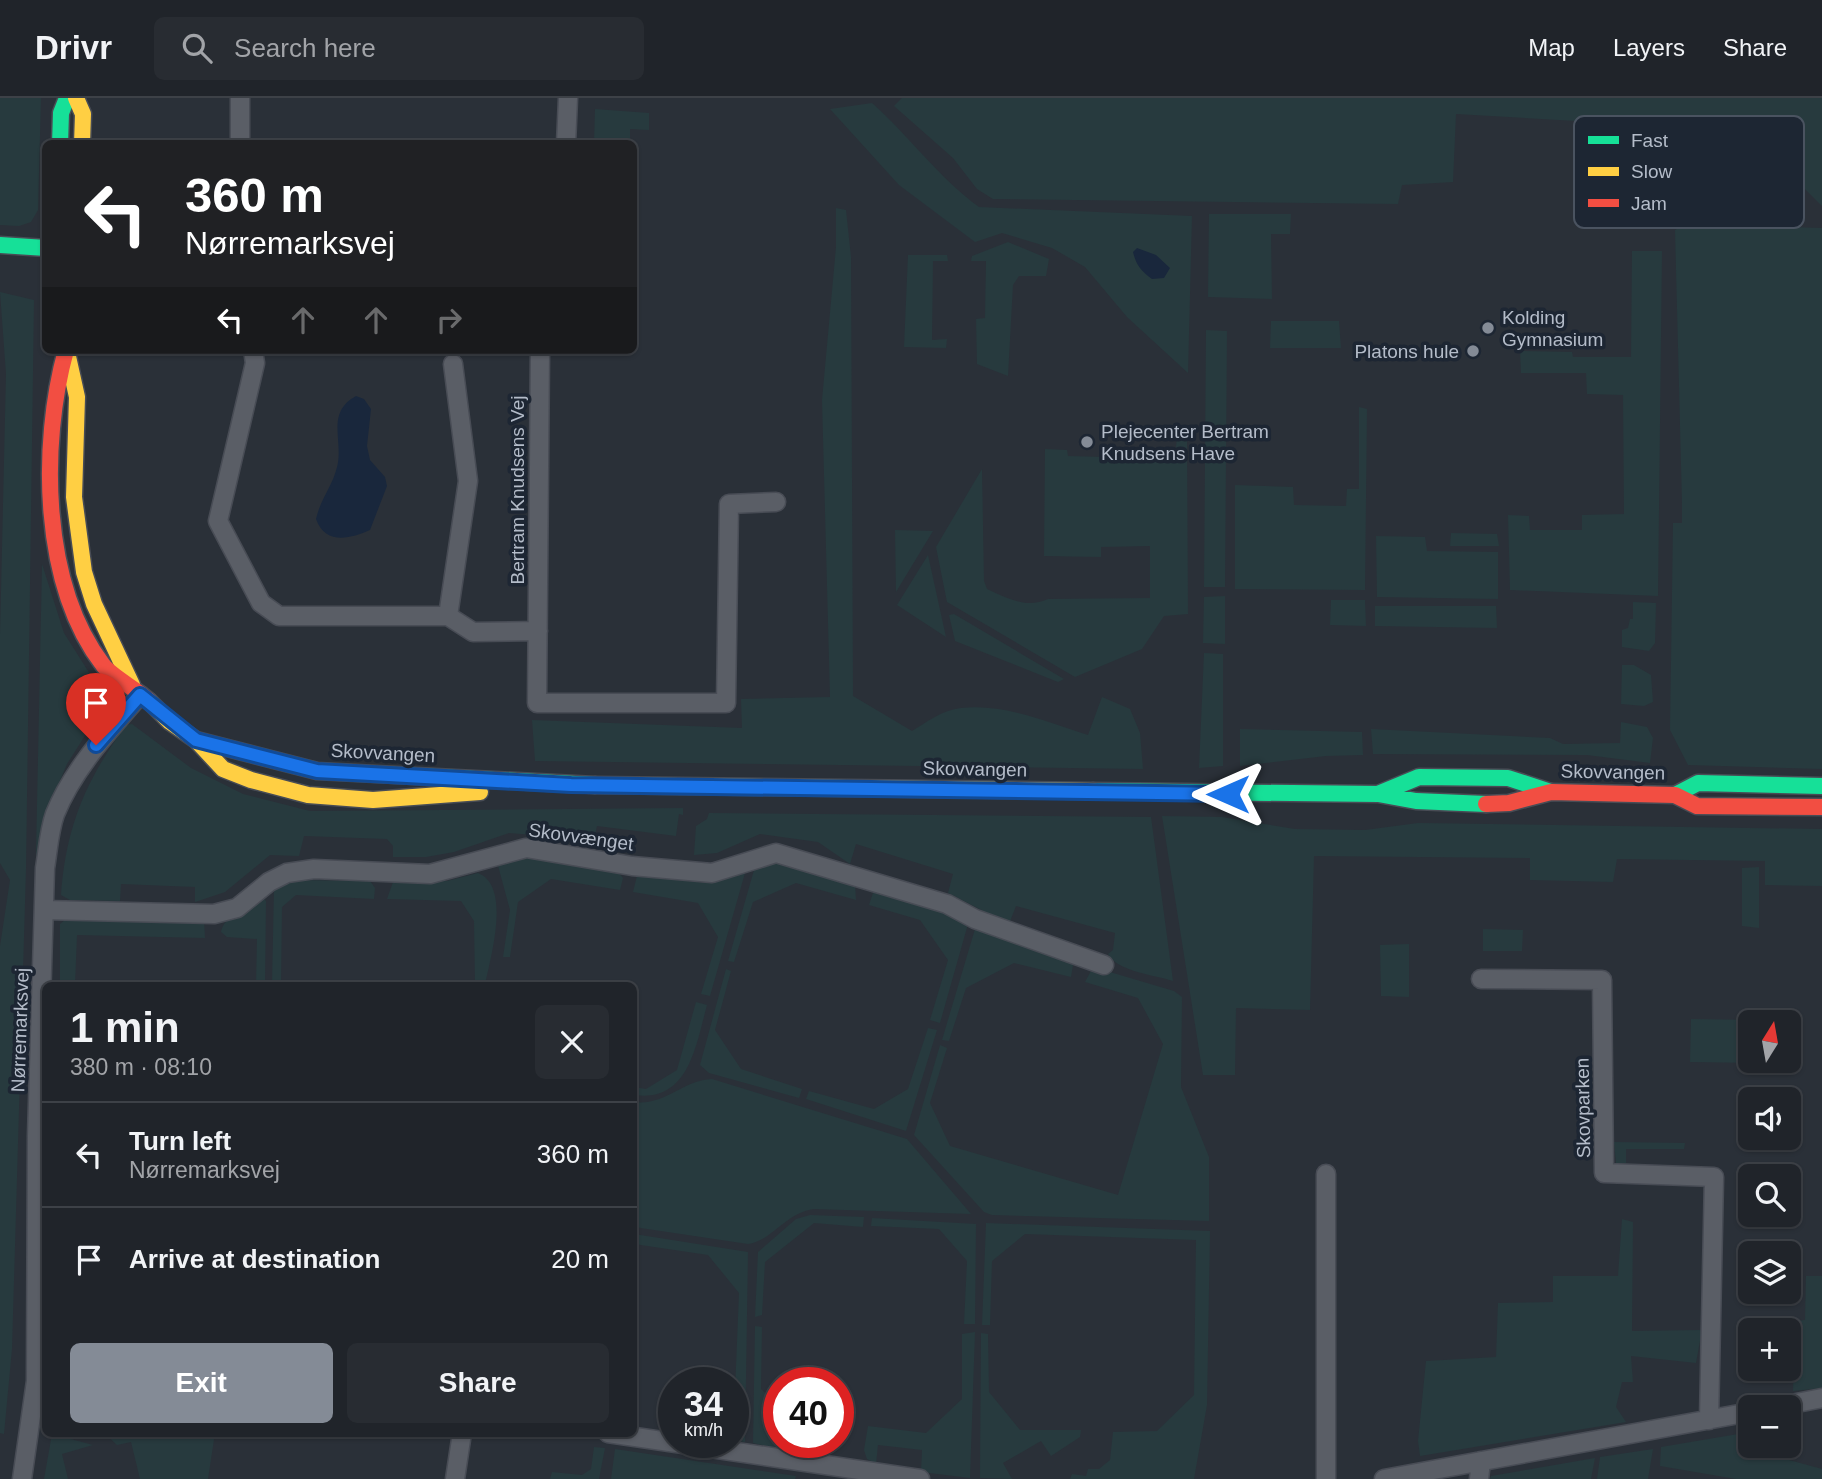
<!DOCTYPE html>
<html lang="en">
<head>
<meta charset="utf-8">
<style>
	body { margin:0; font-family:Arial,sans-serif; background:#282c32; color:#f1f3f6; height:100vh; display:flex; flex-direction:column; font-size:26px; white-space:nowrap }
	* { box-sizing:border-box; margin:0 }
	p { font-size:23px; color:#a2a4a8 }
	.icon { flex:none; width:38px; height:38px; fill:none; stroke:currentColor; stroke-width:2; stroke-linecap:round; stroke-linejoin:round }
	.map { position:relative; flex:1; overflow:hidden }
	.details { position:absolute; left:42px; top:884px; width:595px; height:455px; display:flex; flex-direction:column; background:#20242a; border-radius:10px; box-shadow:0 2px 5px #0004,0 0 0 2px #3d4147 }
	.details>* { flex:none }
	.top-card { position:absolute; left:42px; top:42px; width:595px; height:214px; border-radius:10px; box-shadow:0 2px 5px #0004,0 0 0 2px #3d4147; background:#202124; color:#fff; overflow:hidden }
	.needle { width:46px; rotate:11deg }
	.controls { position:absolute; left:1738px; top:912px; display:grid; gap:14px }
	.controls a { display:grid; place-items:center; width:63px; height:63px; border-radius:10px; background:#20242a; box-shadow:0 2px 5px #0004,0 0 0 2px #3d4147; font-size:35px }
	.speed { position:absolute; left:658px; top:1269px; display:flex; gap:14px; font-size:35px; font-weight:700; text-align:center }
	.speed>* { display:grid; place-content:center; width:91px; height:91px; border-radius:50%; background:#20242a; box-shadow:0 2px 5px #0004,0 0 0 2px #3d4147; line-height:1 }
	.speed small { font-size:18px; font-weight:400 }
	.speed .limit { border:10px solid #d22; background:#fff; color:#111 }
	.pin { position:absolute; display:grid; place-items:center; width:60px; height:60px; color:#fff; margin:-72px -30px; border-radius:50% 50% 50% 0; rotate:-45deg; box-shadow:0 0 7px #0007 }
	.pin .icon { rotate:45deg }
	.me { position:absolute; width:77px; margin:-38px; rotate:270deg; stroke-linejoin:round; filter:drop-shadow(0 0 5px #0008) }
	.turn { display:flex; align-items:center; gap:24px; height:147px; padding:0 28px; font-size:32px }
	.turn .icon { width:91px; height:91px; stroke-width:2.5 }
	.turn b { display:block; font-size:49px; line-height:60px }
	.lanes { display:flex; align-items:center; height:66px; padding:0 28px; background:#0003; justify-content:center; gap:35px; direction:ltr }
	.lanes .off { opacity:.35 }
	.round { display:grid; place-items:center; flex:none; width:74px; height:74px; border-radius:10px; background:#282c32 }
	.summary { display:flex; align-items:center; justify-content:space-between; height:119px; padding:0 28px }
	h1 { font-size:42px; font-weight:700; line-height:52px }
	.action { display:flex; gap:14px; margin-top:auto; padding:14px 28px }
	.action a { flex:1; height:80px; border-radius:10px; background:#848b96; color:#fff; font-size:28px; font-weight:700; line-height:80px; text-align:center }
	.action a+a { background:#282c32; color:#f1f3f6 }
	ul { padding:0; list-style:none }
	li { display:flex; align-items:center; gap:21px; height:105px; padding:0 28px; border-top:2px solid #3d4147 }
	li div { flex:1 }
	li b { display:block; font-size:26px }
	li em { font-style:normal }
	header { display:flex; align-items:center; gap:42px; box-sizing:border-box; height:98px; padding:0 35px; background:#20242a; border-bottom:2px solid #3d4147 }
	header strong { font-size:33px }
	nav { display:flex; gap:38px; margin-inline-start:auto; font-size:24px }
	.search { width:490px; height:63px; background:#282c32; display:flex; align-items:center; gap:18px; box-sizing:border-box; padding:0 24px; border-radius:10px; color:#a2a4a8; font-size:26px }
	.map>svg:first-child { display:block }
	.green { fill:#273a3e }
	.water { fill:#19273c }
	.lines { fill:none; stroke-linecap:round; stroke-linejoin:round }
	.street-casing { stroke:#484c55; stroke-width:21 }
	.fast-casing { stroke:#484c55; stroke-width:19 }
	.slow-casing { stroke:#484c55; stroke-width:19 }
	.jam-casing { stroke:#484c55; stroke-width:19 }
	.street { stroke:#5a5e66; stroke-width:18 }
	.fast { stroke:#16e098; stroke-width:16 }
	.slow { stroke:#ffcf43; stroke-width:16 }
	.jam { stroke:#f24e42; stroke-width:16 }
	.route-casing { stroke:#114b97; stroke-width:18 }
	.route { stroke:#1a73e8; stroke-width:12 }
	.poi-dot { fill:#848b96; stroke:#1d2633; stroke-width:2.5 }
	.labels { text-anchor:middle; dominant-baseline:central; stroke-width:7; stroke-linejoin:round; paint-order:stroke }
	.poi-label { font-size:19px; fill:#b4bcc9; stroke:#1d2633; text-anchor:start }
	.street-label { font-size:19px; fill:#b4bcc9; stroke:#1d2633 }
	.key { fill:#1d2633; stroke:#4a5360; stroke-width:2 }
	.key-label { font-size:19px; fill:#b4bcc9 }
</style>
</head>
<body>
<header>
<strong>Drivr</strong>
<div class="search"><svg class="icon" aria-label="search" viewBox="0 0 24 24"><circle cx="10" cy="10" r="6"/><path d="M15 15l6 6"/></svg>Search here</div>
<nav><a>Map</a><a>Layers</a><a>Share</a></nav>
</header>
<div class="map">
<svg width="1822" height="1381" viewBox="0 0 1822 1381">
	<rect width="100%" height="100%" fill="#2a3038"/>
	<path class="green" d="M0,0H41L38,112L31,124L19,128L0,127Z
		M902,0H1822V108L1740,26L1611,25L1456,16L1453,84L1402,87L1398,106L993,101L977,91L953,60L894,8Z
		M872,5C909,38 939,80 979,109L1192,118L1188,275L1127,219L1085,169L1052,150L1002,135L975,144L899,87L830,11Z
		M595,11L649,15V32L630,31V45H594Z
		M836,110L846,112L851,159L853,598L912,633C927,624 942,612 961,610C1003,605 1048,624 1088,637L1102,599L1130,611L1140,635L1143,671L535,663L532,622L742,630L741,601L830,599L822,302L836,149Z
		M1209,116H1291L1290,136H1271L1272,201L1208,199Z
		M1687,126L1822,130V671L1688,667L1670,632L1673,425H1682V405L1675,132Z
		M1008,144L1049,161L1046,178H1019L1013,187L1008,278L977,266L976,221L985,220L986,163H971L972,158Z
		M1632,153H1662L1658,498L1510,492L1508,417L1529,418L1530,432H1582V417L1624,416L1623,297L1587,296L1586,275H1521L1520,253L1572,254L1573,259H1631Z
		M908,157H947L948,163H933L932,242L947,241L946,250L904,249Z
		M0,194L34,202L26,771L12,1251L4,1336L0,1335V848L10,782L0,765V537L6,276Z
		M1271,223H1339L1341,250H1270Z
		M1206,232L1227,233L1225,489H1204Z
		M1359,309L1367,311L1365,492L1235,491V387L1293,389L1294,407L1346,408L1347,391H1359Z
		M1187,337L1188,516L1164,518L1142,551L1075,579L947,504L936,449L982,371L984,483L987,491C1006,500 1027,511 1048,501L1150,500V448L1101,449V459L1044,458L1045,351L1067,352L1068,358L1175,361L1177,338Z
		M895,432L933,433L896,494Z
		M1451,435L1497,436L1499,448H1450Z
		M1376,438L1425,439L1427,453L1498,454V501L1377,499Z
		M928,457L946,539L897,507Z
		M42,466L64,535L107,603L67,666L49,709L39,765L36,756Z
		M1225,498V546L1203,545L1204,499Z
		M1331,502H1365L1366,528L1330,527Z
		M1633,504L1656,505L1655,545L1649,553L1622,549V532L1628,530L1630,521H1633Z
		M1375,508H1496L1497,530L1375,528Z
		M954,516L1064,581L1058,584L955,543L949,517Z
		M1204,555L1223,556V668L1199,670Z
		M1622,567H1634L1651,577L1653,604L1644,608L1621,606Z
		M1621,624L1647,629L1653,640L1650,665L1587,657L1373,656L1371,631L1550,640L1563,646L1620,645Z
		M132,626L191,670L243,696L310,713L683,710V717L679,716L676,738L597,728L594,742L509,735L454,754L426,759H393V748L387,741L304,738L299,758L270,757L225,794L195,804V789L121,786L120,803L70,802L61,797C66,728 86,682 126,627Z
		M1240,631L1362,634L1363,657L1326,658L1240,668Z
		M709,715L1151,719L1173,883C1155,877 1118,874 1108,856L1113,852L1115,835L1016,808L1009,826L948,795L953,776L856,746L850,766L818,744L760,736L717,755L694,757L696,728L707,721Z
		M1162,718L1222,719L1295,731L1365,732L1418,725L1822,731V788L1765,787V763L1617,761L1613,784L1530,782V760L1314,758L1310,912L1236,910L1235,977H1203Z
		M520,758L618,774L623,780L620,792L551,781L518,804L510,859H503L510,812L497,764Z
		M765,763L783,765L855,786L856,802L796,785L753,804L734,864L728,863L756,765Z
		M747,768L710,898L701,896L718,839L698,805L633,794L637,778L707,785Z
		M1759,769V830L1742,828V770Z
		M478,775C512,788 490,861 485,887H475L474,823L461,803L387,801L393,784L447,783Z
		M289,782L370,783L375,790L374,801L296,797L282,809L281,887H272L274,789Z
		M879,793L939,809L968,826L940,925L930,922L948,862L920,822L869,807L873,795Z
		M263,800L266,803L265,887H256L257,841L227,839L221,834C224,817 248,809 263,800Z
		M70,818L204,822L205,840L77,837L75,887H60V826Z
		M975,831L1069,863L1073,867L1071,879L1014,865L966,890L949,943L942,942Z
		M1483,831L1523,832L1522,853H1483Z
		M1409,846V899L1381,898L1380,847Z
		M1093,869L1174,893L1182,899L1181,989L1209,1059V1123L992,1117L984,1114L914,1037L940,947L947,950L930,1005L950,1048L1118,1097L1163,946L1138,900L1085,884Z
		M726,871L731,873L715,932L741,971L802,991L799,1000L709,975L700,967Z
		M696,904L707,907C696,947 689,1005 634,997V989L646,991L677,972Z
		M1691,921L1757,922L1750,924V962L1757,963V965L1690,964Z
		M928,930L937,932L906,1033L806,1001L809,993L874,1011L908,991Z
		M712,981L907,1041L971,1116L814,1111C785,1115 772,1143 748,1146L634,1129V1004C665,1008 683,982 712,981Z
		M1614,1044L1685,1045L1684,1051H1626V1065H1616Z
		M810,1117L864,1119L863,1129L814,1125L765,1164L762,1217L755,1219L758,1154L796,1121Z
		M872,1120L976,1126L975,1226H964L967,1163L939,1131L871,1128Z
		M1622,1121L1633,1124L1632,1233L1702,1232L1696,1265L1631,1258L1633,1284H1622L1616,1309L1626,1324L1420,1358L1418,1343L1426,1263L1496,1259L1498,1205L1553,1204V1178H1618Z
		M986,1125L1210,1133L1207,1307L1194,1381H1070L1072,1376L1086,1378L1088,1371H1099L1110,1362L1113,1334L1157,1333L1194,1297L1196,1142L1025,1136L992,1163L990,1227H982Z
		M634,1136L748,1154L745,1344L733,1342L739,1195L708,1157L634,1146Z
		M1806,1178H1822V1290L1793,1293L1795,1223L1805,1222Z
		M755,1228L762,1229L761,1291L779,1308V1344H791L789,1353L753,1345Z
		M975,1234L970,1380L921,1374L922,1352L878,1347L876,1366L867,1361L864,1352L868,1328L926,1335L962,1301V1236Z
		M981,1235L988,1236L989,1294L1020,1332H1081L1080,1339L1051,1358L1041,1343L1003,1365L1012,1381L980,1380Z
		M1750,1334V1348H1757L1760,1354L1822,1371V1381H1736L1660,1368L1661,1349Z
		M104,1335H215L208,1381H140L131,1344L117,1347Z
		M52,1336L93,1347L62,1356L68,1381H44Z
		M594,1349L605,1350L599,1381H550L552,1374L582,1377L591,1371Z
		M615,1351L796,1378L795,1381H611Z
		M1653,1351L1648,1381H1597L1600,1359Z
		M1595,1360L1591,1381H1490L1491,1378Z"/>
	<path class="water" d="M1137,150L1156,157L1170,170L1164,180L1152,181C1141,173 1136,167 1133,154Z
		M356,298L364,301L371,311L367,348L370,362L385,379L387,388L370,432C350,441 325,447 316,421C320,402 333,387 337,369C344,343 325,315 356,298Z"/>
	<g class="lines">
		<defs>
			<path id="street" d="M240,0V46
				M566,46L568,0
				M253,252L255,265L218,423L261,505L279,518H448L473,534L538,533
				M540,252L537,605H726L729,406L776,404
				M448,518L468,383L453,266
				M44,812L214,816L237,810L269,784L287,775L314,771L430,776L526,750L632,768L712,775L776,755L947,806L975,821L1104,867
				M1481,881L1602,882L1604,1075L1714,1079L1709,1322
				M1776,1309L1822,1300
				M608,1335L920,1381
				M22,1381L36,1283L37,1038L45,770C48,752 49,733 55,716C73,671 109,633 140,597
				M455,1381L462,1335
				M1326,1381V1076
				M1384,1381L1750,1314
				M1479,1381L1481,1363"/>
			<path id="fast" d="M60,46L61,15L67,0
				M0,147L46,150
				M196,642L317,673L595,687
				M1093,693L1378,696L1416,703L1486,706
				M1378,696L1419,679L1508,680L1551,694
				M1675,697L1698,685L1822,688"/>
			<path id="slow" d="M76,0L83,16L82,46
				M67,254L77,299L74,399L84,474L94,506L132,587
				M149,603L170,624L196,642L223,671L251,682L308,697L373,702L480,694
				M595,687L1093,693"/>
			<path id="jam" d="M66,252C40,346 41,486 103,567C111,578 136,591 149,603
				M1486,706L1509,705L1551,694L1675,697L1697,708L1822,709"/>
		</defs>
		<use href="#street" class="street-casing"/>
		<use href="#fast" class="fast-casing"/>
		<use href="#slow" class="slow-casing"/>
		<use href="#jam" class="jam-casing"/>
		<use href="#street" class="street"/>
		<use href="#fast" class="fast"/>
		<use href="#slow" class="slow"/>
		<use href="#jam" class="jam"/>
	</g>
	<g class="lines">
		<defs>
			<path id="route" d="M96,647L140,597L196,642L317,673L571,687L1228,696"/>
		</defs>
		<use href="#route" class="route-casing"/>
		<use href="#route" class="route"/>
	</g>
	<g class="poi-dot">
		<circle cx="1488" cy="230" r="7"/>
		<circle cx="1473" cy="253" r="7"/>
		<circle cx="1087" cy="344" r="7"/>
	</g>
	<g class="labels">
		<g class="poi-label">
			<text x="1502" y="219">Kolding<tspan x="1502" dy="22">Gymnasium</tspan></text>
			<text x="1459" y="253" text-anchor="end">Platons hule</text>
			<text x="1101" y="333">Plejecenter Bertram<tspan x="1101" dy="22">Knudsens Have</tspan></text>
		</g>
		<g class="street-label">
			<text transform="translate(517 392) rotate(-90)">Bertram Knudsens Vej</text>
			<text transform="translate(383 655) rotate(3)">Skovvangen</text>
			<text transform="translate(975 671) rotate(1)">Skovvangen</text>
			<text transform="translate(1613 674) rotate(1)">Skovvangen</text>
			<text transform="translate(581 739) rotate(8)">Skovvænget</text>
			<text transform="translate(20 932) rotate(-88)">Nørremarksvej</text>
			<text transform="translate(1583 1010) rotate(-91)">Skovparken</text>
		</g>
	</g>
	<rect x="1574" y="18" width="230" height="112" rx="10" class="key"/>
	<rect x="1588" y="38" width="31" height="8" fill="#16e098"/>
	<rect x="1588" y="69" width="31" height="9" fill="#ffcf43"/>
	<rect x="1588" y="101" width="31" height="8" fill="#f24e42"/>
	<g class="key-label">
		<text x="1631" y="49">Fast</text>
		<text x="1631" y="80">Slow</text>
		<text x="1631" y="112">Jam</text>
	</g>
</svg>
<div class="controls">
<a><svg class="needle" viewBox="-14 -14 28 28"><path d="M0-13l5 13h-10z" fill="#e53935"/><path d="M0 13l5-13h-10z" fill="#a2a4a8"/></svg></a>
<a><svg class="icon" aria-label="sound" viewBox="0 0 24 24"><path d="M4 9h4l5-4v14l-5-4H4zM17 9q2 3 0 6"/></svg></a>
<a><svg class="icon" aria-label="search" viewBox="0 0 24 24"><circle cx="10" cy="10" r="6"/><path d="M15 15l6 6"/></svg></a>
<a><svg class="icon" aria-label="layers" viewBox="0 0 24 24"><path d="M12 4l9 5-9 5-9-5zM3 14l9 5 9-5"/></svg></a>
<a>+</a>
<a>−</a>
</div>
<div class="speed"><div>34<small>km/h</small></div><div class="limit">40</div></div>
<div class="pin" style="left:96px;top:647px;background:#d93025"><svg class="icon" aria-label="arrive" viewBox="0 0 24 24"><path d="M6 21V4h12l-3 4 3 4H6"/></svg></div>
<svg class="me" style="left:1228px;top:696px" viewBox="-20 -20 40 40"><path d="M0-17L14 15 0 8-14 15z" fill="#1a73e8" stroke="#fff" stroke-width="4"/></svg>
<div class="top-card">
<div class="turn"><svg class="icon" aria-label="left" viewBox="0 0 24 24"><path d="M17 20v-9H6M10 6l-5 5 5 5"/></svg><div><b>360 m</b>Nørremarksvej</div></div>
<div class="lanes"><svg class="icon" aria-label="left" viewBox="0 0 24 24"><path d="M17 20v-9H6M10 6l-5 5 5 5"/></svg><svg class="icon off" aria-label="ahead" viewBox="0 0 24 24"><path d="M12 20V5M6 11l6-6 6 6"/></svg><svg class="icon off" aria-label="ahead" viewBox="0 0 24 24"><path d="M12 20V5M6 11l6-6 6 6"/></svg><svg class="icon off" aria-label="right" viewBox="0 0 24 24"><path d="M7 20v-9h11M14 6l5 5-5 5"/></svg></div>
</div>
<section class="details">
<div class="summary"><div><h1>1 min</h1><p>380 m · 08:10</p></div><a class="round"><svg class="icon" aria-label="close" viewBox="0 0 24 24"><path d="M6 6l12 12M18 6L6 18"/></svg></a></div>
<ul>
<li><svg class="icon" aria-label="left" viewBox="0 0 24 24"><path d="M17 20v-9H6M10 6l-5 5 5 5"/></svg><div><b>Turn left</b><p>Nørremarksvej</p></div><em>360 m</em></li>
<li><svg class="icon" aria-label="arrive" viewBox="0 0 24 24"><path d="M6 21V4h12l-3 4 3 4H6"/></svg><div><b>Arrive at destination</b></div><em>20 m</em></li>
</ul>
<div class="action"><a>Exit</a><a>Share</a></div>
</section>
</div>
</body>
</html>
